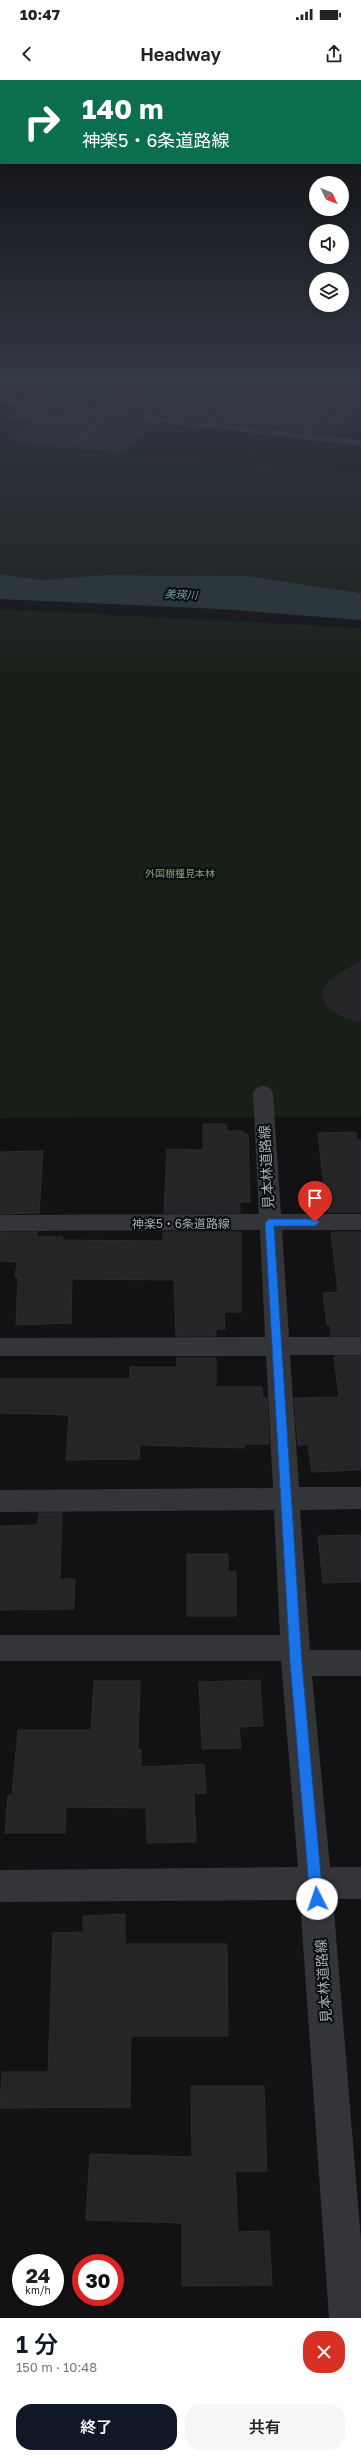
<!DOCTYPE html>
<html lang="ja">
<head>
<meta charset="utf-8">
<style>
	body { margin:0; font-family:"Golos Text","Noto Sans JP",sans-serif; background:#f6f6f6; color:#222; height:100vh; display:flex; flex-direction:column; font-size:15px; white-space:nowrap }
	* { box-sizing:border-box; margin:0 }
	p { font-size:13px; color:#767676 }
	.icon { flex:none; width:22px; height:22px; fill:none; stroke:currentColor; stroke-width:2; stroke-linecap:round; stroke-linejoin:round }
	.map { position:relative; height:2238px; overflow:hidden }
	.drawer { display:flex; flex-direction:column; background:#fff; flex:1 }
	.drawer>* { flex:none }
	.guide { position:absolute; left:0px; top:0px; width:361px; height:84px; box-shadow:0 2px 6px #0003; background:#0b6e4f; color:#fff; overflow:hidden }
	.needle { width:26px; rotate:133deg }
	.tools { position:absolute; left:309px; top:96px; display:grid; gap:8px }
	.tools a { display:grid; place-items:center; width:40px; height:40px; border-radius:50%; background:#fff; box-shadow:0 2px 6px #0003; font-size:20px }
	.speed { position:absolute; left:12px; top:2174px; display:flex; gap:8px; font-size:20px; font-weight:700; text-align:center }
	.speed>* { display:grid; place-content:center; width:52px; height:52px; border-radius:50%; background:#fff; box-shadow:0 2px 6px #0003; line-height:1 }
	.speed small { font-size:10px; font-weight:400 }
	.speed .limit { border:6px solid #d22; background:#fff; color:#111 }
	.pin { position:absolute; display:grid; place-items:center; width:34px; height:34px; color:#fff; margin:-41px -17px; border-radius:50% 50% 50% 0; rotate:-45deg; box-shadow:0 0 4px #0007 }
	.pin .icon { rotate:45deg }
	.me { position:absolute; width:44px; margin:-22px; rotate:356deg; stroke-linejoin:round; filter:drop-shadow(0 0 3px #0008) }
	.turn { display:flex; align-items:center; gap:14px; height:84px; padding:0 16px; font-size:18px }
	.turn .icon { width:52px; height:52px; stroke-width:2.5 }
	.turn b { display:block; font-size:28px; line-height:34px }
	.round { display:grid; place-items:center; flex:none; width:42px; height:42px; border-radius:16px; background:#f6f6f6 }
	.head { display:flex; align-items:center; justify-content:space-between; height:68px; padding:0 16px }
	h1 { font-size:24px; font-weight:600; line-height:30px; color:#111827 }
	.action { display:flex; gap:8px; margin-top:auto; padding:8px 16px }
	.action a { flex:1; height:46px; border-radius:16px; background:#111827; color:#fff; font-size:16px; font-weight:600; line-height:46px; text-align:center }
	.action a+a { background:#f6f6f6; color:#222 }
	.status { display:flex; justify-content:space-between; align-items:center; height:28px; padding:0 20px; background:#fff; direction:ltr }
	.status svg { height:11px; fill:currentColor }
	header { display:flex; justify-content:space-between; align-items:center; height:52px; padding:0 16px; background:#fff; font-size:18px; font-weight:600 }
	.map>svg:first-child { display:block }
	.green { fill:#181f18 }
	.water { fill:#273439 }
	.building { fill:#252528; stroke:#2c2c30 }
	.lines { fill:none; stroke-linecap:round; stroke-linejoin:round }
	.minor { fill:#333539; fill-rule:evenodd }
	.route { fill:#1a73e8; stroke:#114b97 }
	.labels { text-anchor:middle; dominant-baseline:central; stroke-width:4; stroke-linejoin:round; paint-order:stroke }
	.far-park-label { font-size:10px; fill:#7ba377; stroke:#0d0d0f }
	.far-water-label { font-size:11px; font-style:italic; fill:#75a0b5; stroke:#0d0d0f }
	.street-label { font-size:12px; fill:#a2abb6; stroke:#0d0d0f }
	.near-street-label { font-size:14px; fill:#a2abb6; stroke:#0d0d0f }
</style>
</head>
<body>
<div class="status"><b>10:47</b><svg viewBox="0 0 49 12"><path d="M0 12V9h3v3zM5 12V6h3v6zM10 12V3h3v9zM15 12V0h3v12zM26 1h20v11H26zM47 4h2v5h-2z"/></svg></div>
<header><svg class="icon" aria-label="back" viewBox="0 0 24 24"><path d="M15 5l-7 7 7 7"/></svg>Headway<svg class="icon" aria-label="share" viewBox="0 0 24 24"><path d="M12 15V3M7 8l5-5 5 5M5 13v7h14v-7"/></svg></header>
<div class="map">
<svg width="361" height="2238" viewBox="0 0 361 2238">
	<rect width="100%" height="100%" fill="#121214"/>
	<path class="green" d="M0,366L361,393V512L341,511L319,506L247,496L104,495L42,500L0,494Z
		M0,529L361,548V1037L0,1038Z"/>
	<path class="water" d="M0,494L42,500L104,495L247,496L361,513V540L220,529L0,519Z"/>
	<path class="building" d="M57,300H142L108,328L30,320Z
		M156,300L215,306L222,301L247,302L205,340L122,331Z
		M270,300L328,303L325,306L339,308L300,351L220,342L260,303L266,304Z
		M352,309L361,310V324L329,355L314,353Z
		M20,328L97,337L67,363L66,367L11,360L36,341L6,338Z
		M112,339L157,344L120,372L75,368Z
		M361,881V941L344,937L331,929L324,920V910L329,901Z
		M203,1044H226L227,1051H244V1054H248L250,1122H240V1133H164L167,1069L203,1070Z
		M356,1052L357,1060H361V1132H329L328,1127H326L318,1053Z
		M43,1071L39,1133L0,1134V1072Z
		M0,1152H37V1157H63L62,1160L163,1161V1152H241V1232H224L225,1249H216V1256H176L174,1200L72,1199L71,1243L16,1245L18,1197H15L17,1182L0,1181Z
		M331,1152H361V1256H331L330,1245H327L323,1213L338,1212Z
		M334,1276H361V1390L312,1392L308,1365H298L294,1318L339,1317Z
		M177,1278H216V1307H262L263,1318H267L269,1364H245L244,1368L140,1365L139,1379L66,1380L69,1335L0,1333V1299H130V1287H177Z
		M39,1433H62L60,1499H75L74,1529L0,1530V1446L38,1445Z
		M361,1455V1502L323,1503L318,1456Z
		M187,1474H228V1491H236V1536H187Z
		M260,1600L263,1646L239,1647L241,1668L202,1669L199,1602Z
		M94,1601H140L138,1669L141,1670V1687L204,1684L206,1713H194L196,1762L147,1763L146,1728L66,1727L65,1753H5L8,1715H12L18,1650H91Z
		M125,1834V1864H227L228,1956H131L130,2027L0,2028L2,1992H48L53,1853L83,1852V1836Z
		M191,2006H264L267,2091H235L238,2152L269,2151L272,2205L182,2206V2143L86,2140L90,2074L192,2077Z"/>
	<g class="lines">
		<path class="minor" d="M22,300H33L7,319L108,330L144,300H155L119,332L206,342L251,300H261L217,343L301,353L348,300H358L311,354L361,360V366L112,337L72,369L67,366L68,364L101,336L0,324V315Z
			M263,1006L270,1008L273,1013L281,1134H361V1150H282L289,1257H361V1275H290L299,1407H361V1429L300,1430L310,1570H361V1596H312L330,1787H361V1819H333L361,2161V2238H329L300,1820L0,1822V1790L298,1787L281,1581H0V1555H280L274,1430L0,1432V1410L273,1408L266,1276H0V1258L265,1257L260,1150L0,1151V1135L259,1134L253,1013L256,1008Z"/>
	</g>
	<linearGradient id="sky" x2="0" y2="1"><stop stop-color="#0a0a0b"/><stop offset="0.49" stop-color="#333945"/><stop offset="1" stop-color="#333945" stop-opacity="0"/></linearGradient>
	<rect width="361" height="613" fill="url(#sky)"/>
	<path class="route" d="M269,1139H315L320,1142L315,1146H274L302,1583L323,1819L321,1824L317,1826L312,1824L310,1819L290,1583L265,1143Z"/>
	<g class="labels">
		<g class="far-park-label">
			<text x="180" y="793">外国樹種見本林</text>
		</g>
		<g class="far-water-label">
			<text transform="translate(181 514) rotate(3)">美瑛川</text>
		</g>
		<g class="street-label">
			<text x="181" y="1143">神楽5・6条道路線</text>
		</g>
		<g class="near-street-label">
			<text transform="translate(266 1087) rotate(-93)">見本林道路線</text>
			<text transform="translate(323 1901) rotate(-94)">見本林道路線</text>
		</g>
	</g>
</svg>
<div class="tools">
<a><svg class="needle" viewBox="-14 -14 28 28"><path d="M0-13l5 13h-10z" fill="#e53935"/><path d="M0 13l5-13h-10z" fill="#767676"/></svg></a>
<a><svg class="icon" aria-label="sound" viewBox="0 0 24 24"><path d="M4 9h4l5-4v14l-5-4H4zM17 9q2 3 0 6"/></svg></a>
<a><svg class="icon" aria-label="layers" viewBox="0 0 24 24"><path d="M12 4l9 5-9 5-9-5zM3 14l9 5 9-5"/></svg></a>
</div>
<div class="speed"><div>24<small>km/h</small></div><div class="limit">30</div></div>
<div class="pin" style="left:315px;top:1142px;background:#d93025"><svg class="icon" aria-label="arrive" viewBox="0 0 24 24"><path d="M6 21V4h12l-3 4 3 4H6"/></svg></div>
<svg class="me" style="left:317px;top:1819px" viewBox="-20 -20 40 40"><circle r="19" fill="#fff"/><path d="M0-13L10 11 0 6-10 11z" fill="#1a73e8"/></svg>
<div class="guide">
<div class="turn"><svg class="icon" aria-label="right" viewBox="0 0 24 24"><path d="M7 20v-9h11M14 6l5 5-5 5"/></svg><div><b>140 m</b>神楽5・6条道路線</div></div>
</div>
</div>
<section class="drawer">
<div class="head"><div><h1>1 分</h1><p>150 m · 10:48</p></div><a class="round" style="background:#d93025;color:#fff"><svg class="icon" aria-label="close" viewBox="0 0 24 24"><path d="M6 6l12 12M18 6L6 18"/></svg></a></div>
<div class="action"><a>終了</a><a>共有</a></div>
</section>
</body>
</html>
